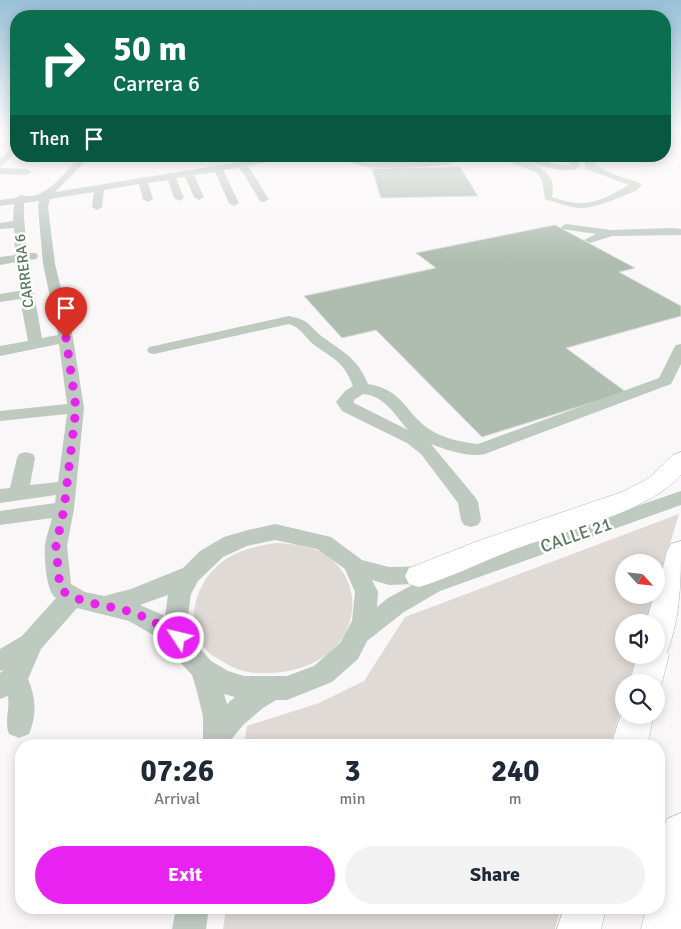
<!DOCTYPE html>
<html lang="en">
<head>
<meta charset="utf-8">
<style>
	body { margin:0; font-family:Signika,sans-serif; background:#f2f2f3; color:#1f2937; height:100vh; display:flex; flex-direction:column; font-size:19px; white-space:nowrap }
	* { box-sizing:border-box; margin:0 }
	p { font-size:16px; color:#747a83 }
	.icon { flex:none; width:28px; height:28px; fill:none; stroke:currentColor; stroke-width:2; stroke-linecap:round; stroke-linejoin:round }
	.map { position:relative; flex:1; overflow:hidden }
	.sheet { position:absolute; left:15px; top:739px; width:650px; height:175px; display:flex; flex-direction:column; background:#fff; border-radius:20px; box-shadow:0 2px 12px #0003 }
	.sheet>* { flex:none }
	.guide { position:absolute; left:10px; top:10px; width:661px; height:152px; border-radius:20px; box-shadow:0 2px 12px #0003; background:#0b6e4f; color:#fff; overflow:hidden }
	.needle { width:32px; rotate:117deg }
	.buttons { position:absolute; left:615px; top:554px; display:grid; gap:10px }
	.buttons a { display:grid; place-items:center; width:50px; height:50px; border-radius:50%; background:#fff; box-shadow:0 2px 12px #0003; font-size:25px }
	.pin { position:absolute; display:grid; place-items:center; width:42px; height:42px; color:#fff; margin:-51px -21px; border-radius:50% 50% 50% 0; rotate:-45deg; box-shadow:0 0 5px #0007 }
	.pin .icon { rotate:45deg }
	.me { position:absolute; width:55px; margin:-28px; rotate:305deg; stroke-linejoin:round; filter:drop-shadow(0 0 4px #0008) }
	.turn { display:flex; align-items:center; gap:18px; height:105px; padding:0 20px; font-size:22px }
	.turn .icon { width:65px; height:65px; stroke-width:2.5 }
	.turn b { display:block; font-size:35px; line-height:42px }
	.then { display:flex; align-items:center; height:48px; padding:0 20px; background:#0003; gap:10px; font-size:19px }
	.eta { display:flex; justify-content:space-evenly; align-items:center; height:85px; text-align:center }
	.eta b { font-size:30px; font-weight:800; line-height:35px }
	.cta { display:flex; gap:10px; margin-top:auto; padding:10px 20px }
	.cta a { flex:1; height:58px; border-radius:30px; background:#e822f0; color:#fff; font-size:20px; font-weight:800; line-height:58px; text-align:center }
	.cta a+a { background:#f2f2f3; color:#1f2937 }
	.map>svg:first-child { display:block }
	.green { fill:#e0dad6 }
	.water { fill:#c1d1c1 }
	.building { fill:#aebdb0; stroke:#dcd9da }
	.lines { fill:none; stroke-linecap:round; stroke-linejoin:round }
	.major-casing { stroke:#b0bcb2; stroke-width:1 }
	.minor { fill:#bec9c0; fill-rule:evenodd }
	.major { fill:#fff; fill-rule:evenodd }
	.route { stroke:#e822f0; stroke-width:9; stroke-dasharray:0 16.2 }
	.labels { text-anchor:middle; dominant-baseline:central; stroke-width:5; stroke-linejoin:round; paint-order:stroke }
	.far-street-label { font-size:15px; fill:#5a795f; stroke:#fff }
	.street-label { font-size:18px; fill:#5a795f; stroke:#fff }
</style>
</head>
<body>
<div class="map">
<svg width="681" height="929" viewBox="0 0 681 929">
	<rect width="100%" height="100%" fill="#faf7f8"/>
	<path class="green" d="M679,514L656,590V562H624V595H655L647,622H624V655H637L629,682H624V699L610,745H244L247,726L319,703L364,681L405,617Z
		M275,543C289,544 305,544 319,551C355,570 363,612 338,644C322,663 295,672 271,673C255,674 237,672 224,662C219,659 212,656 208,652C180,621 198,574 231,556C245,548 259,546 275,543Z
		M226,908H561L555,929H223Z"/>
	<path class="water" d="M492,156C510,156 544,162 552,181C553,185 553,192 552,197C586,209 599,202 629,185L586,169L583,156H594L593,159C599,173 628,178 642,184L637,190C622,196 596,209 580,208C568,207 556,202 545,199L542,180L536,172Z"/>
	<path class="building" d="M460,167L478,196L381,198L372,169Z
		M555,225L635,268L619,272L681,306V316L566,348L626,392L482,437L376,330L342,338L304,296L436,268L416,253Z"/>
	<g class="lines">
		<defs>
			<path id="major" d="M681,452V475C649,512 562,532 515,549C483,561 452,577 419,587L409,584L405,576L409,568L478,541L622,492L649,478L673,455Z
				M681,541C681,578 681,617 667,652L669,655L662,682L656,693V682H630L637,655H656V622H646L654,595H656L667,551L671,544Z
				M624,706V715H654L647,745H611Z
				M681,813V929H641L646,908H659C659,877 655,847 667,819Z
				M564,908H606L601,929H557Z"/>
		</defs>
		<use href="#major" class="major-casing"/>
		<path class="minor" d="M13,147H16V153L0,167V159Z
			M81,156L164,157L160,160H87L55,192L276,156H297L247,166C256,176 261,188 269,199L264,202L260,201C253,190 247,178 239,168L223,170L239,203L234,206L229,203L215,172L194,175L204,197L199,200L194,197L185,177L176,178L184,198L179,201L174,198L168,180L148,183L153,199L148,202L143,199L139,184L104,190L102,207L97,210L92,207L94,192L50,199L48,207L55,264L73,338L84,408L74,509L67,546L71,584L85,592L104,596L131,589L183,568L200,551L224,537L248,530L275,524L331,537L362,560L389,567L431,566L439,569L441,573L681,491V505L440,591L404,612L367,641L358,659L332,682L287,700H276L263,708L244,724L231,740V745H203V716L196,688L192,675L179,661L172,646L129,621L77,608L41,649L28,679C36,698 37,715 29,734L19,738L9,734C4,721 10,710 8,696L0,699V673L4,670L0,671V649L22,636L56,598C46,592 44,558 45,545C46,536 50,527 52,518L0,525V511L55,503L56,495L0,503V489L10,488L17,458L19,454L26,452L33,454L35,458L30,485L58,482L67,414L0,421V411L67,404L59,344L0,356V346L28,341L20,299L0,302V294L19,291L16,262L0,265V257L15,255L14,228L0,229V223L13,221L14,204L0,206V200L16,198L21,195C45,203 65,171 81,156ZM39,201L38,207L43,264L58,335L42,338L28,260L36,259L38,256L36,253H27L24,217V203ZM275,540L317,549L345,569L355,592L352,621L340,643L314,666L287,676H244L228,671L211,661L197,645L191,634L188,615L191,594L198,581L223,557L247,546ZM372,580L389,585L414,584L388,598L377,607L378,592ZM168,595L165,616L140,605ZM224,694L235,697L227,704Z
			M342,156H352L356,160L368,163L448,159L452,162L448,165C421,166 360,176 342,156Z
			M519,156C537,156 553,166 570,165L567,157L575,156L580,167C569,176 530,164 519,156Z
			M0,168L27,169L32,172L27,175L0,174Z
			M566,224L611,230L672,228L681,229V235L612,236L590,243L584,240L596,234L562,229L561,227Z
			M289,316C312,321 307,325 324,338C346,354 357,358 368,384C404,390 404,412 429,429C444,439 461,442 478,444L659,378L674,348L676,345L681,344V364L671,384L485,454C469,458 447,450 431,444L475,497L478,502L481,520L478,525L471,527L464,525L461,520L458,503L421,454L407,443L342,411L336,402L345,391L353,386C343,360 333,359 313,344C305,337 300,327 289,324L154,354L149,353L147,350L149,347L154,346ZM363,394C384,395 395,415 408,430L354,403V400Z
			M176,908H209L206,929H172Z"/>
		<use href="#major" class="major"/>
	</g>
	<linearGradient id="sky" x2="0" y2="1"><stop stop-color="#98c0d8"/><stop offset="0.5" stop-color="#fdfbfc"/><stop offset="1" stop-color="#fdfbfc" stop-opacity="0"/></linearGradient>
	<rect width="681" height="261" fill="url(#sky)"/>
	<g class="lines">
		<path class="route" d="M66,338L76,408L64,509L56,546L60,589C81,605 106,604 131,612C149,618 164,627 179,638"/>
	</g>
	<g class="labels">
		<g class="far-street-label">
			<text transform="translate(24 271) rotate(-97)">CARRERA 6</text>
		</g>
		<g class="street-label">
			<text transform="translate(576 535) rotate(-19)">CALLE 21</text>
		</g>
	</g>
</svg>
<div class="buttons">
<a><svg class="needle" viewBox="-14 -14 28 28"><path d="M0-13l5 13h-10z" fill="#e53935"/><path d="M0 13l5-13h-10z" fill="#747a83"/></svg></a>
<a><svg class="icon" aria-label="sound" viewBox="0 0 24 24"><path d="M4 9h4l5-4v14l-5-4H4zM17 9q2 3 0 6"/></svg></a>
<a><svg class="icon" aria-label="search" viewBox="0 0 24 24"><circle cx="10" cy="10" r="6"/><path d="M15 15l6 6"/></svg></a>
</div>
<div class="pin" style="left:66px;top:338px;background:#d93025"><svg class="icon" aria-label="arrive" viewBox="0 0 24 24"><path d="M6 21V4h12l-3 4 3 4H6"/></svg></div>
<svg class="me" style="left:179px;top:638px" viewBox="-20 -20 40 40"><circle r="17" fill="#e822f0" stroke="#fff" stroke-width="3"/><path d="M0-11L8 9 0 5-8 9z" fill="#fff"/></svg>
<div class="guide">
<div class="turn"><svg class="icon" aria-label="right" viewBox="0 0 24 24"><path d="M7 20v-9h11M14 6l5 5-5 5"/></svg><div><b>50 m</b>Carrera 6</div></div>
<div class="then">Then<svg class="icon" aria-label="arrive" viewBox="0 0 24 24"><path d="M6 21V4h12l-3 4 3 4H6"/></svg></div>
</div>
<section class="sheet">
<div class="eta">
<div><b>07:26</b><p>Arrival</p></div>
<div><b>3</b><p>min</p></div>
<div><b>240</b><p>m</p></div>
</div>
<div class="cta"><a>Exit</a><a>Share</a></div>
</section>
</div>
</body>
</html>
